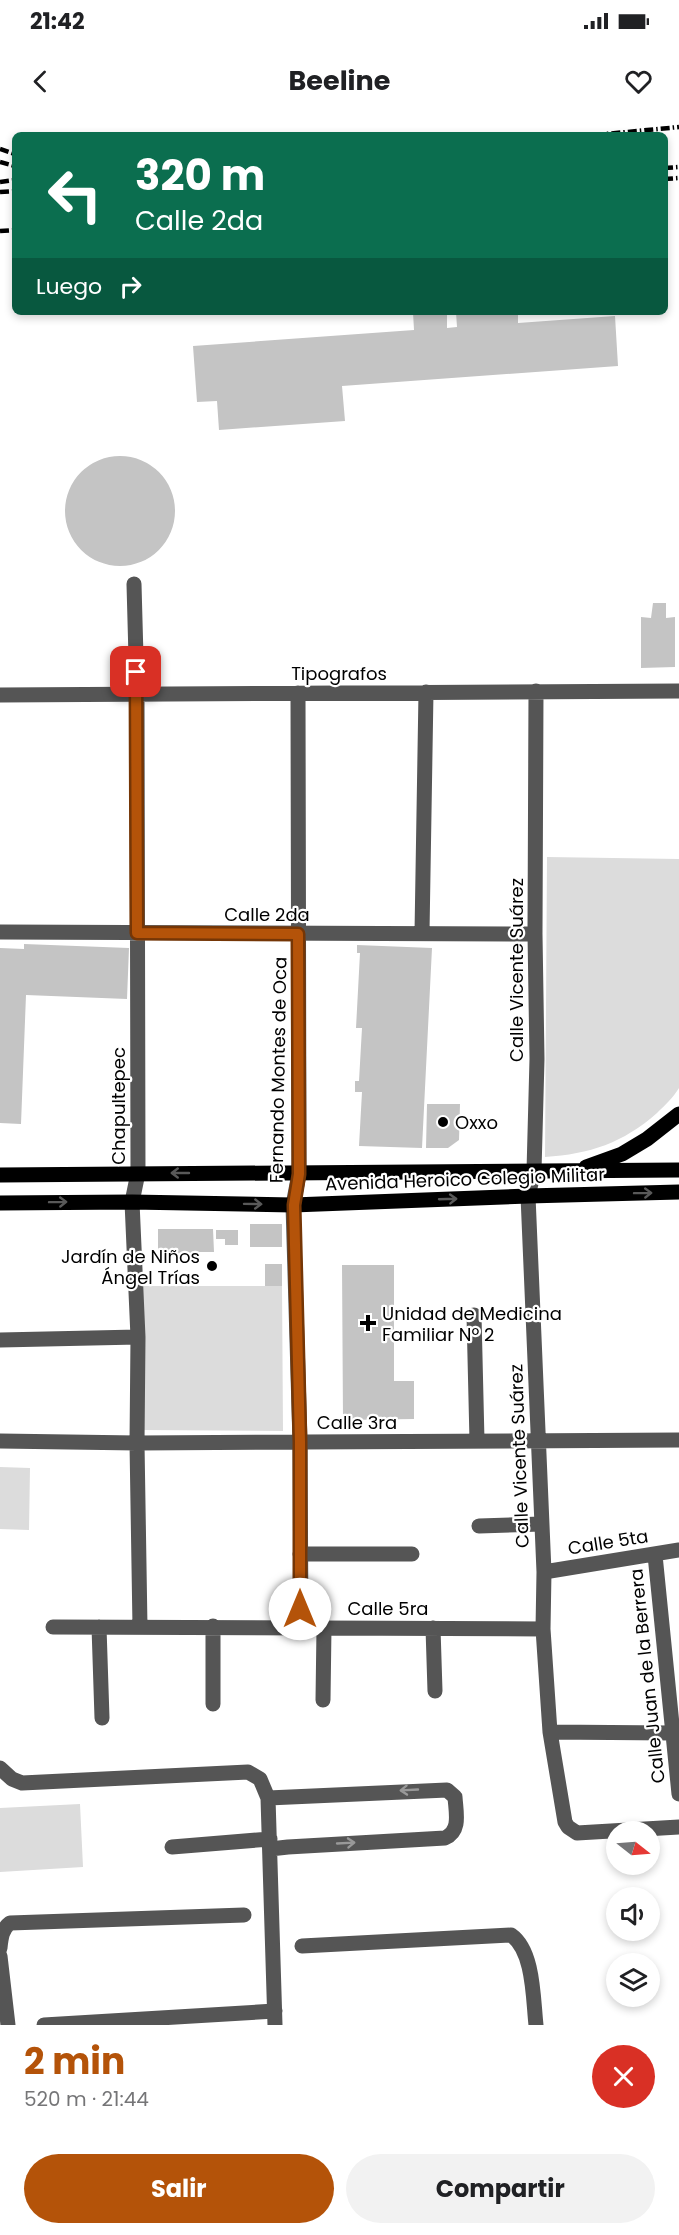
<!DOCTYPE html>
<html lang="es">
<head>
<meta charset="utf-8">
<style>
	body { margin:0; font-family:Poppins,sans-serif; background:#f2f2f2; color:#202124; height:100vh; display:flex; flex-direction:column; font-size:22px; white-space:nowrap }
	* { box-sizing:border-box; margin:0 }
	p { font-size:20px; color:#757577 }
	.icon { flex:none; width:33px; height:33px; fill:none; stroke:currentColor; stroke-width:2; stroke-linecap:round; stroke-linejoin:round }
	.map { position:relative; height:1905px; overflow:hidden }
	.side { display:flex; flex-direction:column; background:#fff; flex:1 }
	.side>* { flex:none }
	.hud { position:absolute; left:12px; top:12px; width:656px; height:183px; border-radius:9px; box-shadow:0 3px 9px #0003; background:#0b6e4f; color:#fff; overflow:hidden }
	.needle { width:39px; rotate:107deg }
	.controls { position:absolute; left:606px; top:1701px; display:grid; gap:12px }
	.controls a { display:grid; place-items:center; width:54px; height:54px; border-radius:50%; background:#fff; box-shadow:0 3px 9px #0003; font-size:30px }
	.pin { position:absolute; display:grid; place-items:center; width:51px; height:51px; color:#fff; margin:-26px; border-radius:12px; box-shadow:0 3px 9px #0006 }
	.me { position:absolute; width:66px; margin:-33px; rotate:0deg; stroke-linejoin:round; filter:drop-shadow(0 0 4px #0008) }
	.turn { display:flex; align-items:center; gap:21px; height:126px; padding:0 24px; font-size:27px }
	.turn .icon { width:78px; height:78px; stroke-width:2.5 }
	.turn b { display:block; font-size:42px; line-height:51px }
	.then { display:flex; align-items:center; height:57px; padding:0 24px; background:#0003; gap:12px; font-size:22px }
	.round { display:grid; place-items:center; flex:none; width:63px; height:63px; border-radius:32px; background:#f2f2f2 }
	.head { display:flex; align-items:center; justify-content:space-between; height:102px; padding:0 24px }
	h1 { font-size:36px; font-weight:700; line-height:45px; color:#b45309 }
	.button { display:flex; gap:12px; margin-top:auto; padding:12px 24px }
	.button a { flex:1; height:69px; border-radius:36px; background:#b45309; color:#fff; font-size:24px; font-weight:700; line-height:69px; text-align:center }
	.button a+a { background:#f2f2f2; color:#202124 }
	.status { display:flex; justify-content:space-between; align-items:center; height:42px; padding:0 30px; background:#fff; direction:ltr }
	.status svg { height:16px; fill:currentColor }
	header { display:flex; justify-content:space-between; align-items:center; height:78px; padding:0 24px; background:#fff; font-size:27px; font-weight:700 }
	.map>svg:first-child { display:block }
	.green { fill:#dcdcdc }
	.building { fill:#c4c4c4 }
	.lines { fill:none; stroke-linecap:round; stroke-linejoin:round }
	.minor { stroke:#555; stroke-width:15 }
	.major { stroke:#000; stroke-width:15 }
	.rail { stroke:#000; stroke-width:4.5; stroke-dasharray:9 3 1.5 3; stroke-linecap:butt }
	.oneway { stroke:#595959 }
	.oneway2 { stroke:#999 }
	.route-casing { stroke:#753606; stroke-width:15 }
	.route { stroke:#b45309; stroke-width:10 }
	.poi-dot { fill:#000; stroke:#fff; stroke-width:2 }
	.labels { text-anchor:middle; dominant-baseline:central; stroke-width:4.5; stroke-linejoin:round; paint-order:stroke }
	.street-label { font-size:18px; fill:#000; stroke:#fff }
	.poi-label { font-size:18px; fill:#000; stroke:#fff; text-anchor:start }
</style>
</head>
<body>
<div class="status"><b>21:42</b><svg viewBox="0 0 49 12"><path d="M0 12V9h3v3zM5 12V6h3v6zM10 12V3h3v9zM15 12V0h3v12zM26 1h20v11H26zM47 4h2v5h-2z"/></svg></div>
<header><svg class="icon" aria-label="back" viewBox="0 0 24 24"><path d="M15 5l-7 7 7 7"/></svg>Beeline<svg class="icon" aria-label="heart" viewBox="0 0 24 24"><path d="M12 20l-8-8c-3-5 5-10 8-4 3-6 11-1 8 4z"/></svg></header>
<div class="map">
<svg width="679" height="1905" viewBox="0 0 679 1905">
	<rect width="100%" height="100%" fill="#fff"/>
	<path class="green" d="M547,737L679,739V968C673,978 665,985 657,993C623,1023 590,1034 545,1037Z
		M143,1166H282L283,1311L141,1310Z
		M0,1347L30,1348L29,1410L0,1409Z
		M80,1684L83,1747L0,1752V1688Z"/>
	<path class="building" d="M413,192H447V208L457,207L456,192H518V203L615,196L618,246L342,266L345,301L219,310L217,281L197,282L193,226L414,210Z
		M65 391a55 55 0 1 1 110 0a55 55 0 1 1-110 0Z
		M653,483H666V498L675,497V547L641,548V497L651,498Z
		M24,824L129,828L127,879L26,875L21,1004L0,1003V828L24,829Z
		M357,825L432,828L422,1028L359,1026L362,972H355V961H359L362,908H356L360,833H357Z
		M427,984H460L459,1020L448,1028H426Z
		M250,1104H282V1127H250Z
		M158,1109H213L214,1132H196V1136H158Z
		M216,1110H238V1125H225V1119H216Z
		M265,1144H282V1166H265Z
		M342,1145H394V1261H414V1299L343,1300Z"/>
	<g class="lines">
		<path class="minor" d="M134,464L137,574L138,1053L132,1082L138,1217L137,1323L140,1507
			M536,571L535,814L537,939L534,1051L528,1076L544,1452L543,1509L550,1612L565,1702L568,1707L577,1713L679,1707
			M298,573L299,1054L293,1085L300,1322L301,1508
			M0,575L679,571
			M0,812L535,814
			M422,813L426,572
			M474,1195L477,1321
			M0,1220L138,1217
			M0,1321L137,1323L679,1320
			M479,1406L542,1404
			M300,1434H412
			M655,1435L679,1674
			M544,1452L679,1430
			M213,1506V1584
			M53,1507L543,1509
			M99,1507L102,1598
			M433,1508L435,1571
			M323,1580L324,1508
			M550,1612L671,1613
			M0,1648L12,1659L22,1663L248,1652L260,1659L268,1678L275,1905
			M268,1678L447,1670L455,1677C456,1693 461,1711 445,1718L288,1727L270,1729
			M172,1727L270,1719
			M302,1826L511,1815C534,1831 533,1879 536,1905
			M0,1828C1,1818 2,1809 10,1803L244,1795
			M0,1836L8,1905
			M44,1905L275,1891"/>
		<path class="major" d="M586,1047L622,1034L647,1019L679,994
			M0,1055L679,1050
			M0,1083L132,1082L293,1085L528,1076L679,1072"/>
		<path class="rail" d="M595,15L679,7
			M0,29L15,34
			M0,42L15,46
			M664,48L679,47
			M664,59L679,58
			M0,62L15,60
			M0,72L15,71
			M0,111L15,110"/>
	</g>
	<defs><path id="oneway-shaft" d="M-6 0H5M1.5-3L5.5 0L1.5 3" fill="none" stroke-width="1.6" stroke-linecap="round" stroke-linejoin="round" transform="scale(1.5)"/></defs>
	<g class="oneway">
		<use href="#oneway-shaft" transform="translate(180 1053) rotate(-180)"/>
		<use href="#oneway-shaft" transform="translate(643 1073) rotate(-1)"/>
		<use href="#oneway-shaft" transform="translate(448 1079) rotate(-2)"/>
		<use href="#oneway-shaft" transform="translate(58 1082) rotate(-1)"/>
		<use href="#oneway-shaft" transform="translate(253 1084) rotate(1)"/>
	</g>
	<g class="oneway2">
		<use href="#oneway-shaft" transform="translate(409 1670) rotate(177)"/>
		<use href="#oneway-shaft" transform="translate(346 1723) rotate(-3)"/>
	</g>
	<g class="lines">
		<defs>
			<path id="route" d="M136,552L137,813L298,814L299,1054L294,1085L300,1322V1489"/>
		</defs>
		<use href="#route" class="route-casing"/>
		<use href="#route" class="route"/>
	</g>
	<g class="poi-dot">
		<circle cx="443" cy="1002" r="6"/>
		<circle cx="212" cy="1146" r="6"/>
		<path d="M365 1194h6v6h6v6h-6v6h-6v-6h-6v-6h6z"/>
	</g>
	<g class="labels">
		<g class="street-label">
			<text x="339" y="553">Tipografos</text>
			<text x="267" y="794">Calle 2da</text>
			<text transform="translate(516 850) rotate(-90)">Calle Vicente Suárez</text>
			<text transform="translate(278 950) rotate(-89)">Fernando Montes de Oca</text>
			<text transform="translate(118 986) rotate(-90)">Chapultepec</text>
			<text transform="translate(465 1059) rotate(-2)">Avenida Heroico Colegio Militar</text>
			<text x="357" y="1302">Calle 3ra</text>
			<text transform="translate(519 1336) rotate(-92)">Calle Vicente Suárez</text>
			<text transform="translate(608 1422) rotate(-9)">Calle 5ta</text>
			<text x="388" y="1488">Calle 5ra</text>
			<text transform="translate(647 1556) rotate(-96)">Calle Juan de la Berrera</text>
		</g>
		<g class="poi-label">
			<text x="455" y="1002">Oxxo</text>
			<text x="200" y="1136" text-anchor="end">Jardín de Niños<tspan x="200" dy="21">Ángel Trías</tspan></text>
			<text x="382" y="1193">Unidad de Medicina<tspan x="382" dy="21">Familiar Nº 2</tspan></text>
		</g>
	</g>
</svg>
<div class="controls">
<a><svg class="needle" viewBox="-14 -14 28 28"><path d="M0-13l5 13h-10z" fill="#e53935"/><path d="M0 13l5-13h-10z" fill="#757577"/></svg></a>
<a><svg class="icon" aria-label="sound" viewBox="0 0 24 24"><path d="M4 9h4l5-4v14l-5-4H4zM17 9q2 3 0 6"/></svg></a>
<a><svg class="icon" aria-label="layers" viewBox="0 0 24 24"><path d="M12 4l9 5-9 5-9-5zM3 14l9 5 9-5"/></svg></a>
</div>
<div class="pin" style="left:136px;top:552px;background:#d93025"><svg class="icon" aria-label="arrive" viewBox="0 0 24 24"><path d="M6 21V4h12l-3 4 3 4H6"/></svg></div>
<svg class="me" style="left:300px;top:1489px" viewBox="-20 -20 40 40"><circle r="19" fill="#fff"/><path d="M0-13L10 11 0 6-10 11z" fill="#b45309"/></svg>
<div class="hud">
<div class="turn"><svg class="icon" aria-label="left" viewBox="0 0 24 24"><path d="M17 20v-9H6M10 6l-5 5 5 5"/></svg><div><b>320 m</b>Calle 2da</div></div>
<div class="then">Luego<svg class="icon" aria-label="right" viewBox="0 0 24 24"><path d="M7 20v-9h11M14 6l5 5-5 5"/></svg></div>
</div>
</div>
<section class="side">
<div class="head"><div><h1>2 min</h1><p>520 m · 21:44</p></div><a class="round" style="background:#d93025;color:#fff"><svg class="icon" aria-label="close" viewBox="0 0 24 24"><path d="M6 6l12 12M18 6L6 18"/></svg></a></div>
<div class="button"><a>Salir</a><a>Compartir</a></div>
</section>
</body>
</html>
